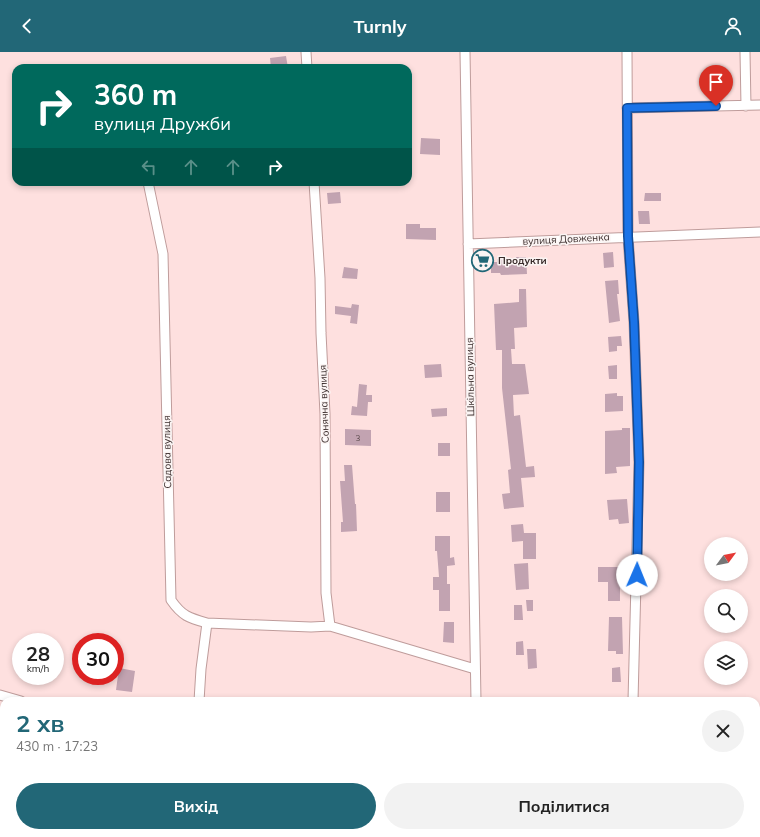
<!DOCTYPE html>
<html lang="uk">
<head>
<meta charset="utf-8">
<style>
	body { margin:0; font-family:Mulish,sans-serif; background:#f2f2f2; color:#222; height:100vh; display:flex; flex-direction:column; font-size:15px; white-space:nowrap }
	* { box-sizing:border-box; margin:0 }
	p { font-size:13px; color:#767676 }
	.icon { flex:none; width:22px; height:22px; fill:none; stroke:currentColor; stroke-width:2; stroke-linecap:round; stroke-linejoin:round }
	.map { position:relative; flex:1; overflow:hidden }
	.details { position:absolute; left:0px; top:645px; width:760px; height:140px; display:flex; flex-direction:column; background:#fff; border-radius:12px 12px 0 0; box-shadow:0 2px 6px #0003 }
	.details>* { flex:none }
	.hud { position:absolute; left:12px; top:12px; width:400px; height:122px; border-radius:12px; box-shadow:0 2px 6px #0003; background:#00695c; color:#fff; overflow:hidden }
	.needle { width:26px; rotate:58deg }
	.tools { position:absolute; left:704px; top:485px; display:grid; gap:8px }
	.tools a { display:grid; place-items:center; width:44px; height:44px; border-radius:50%; background:#fff; box-shadow:0 2px 6px #0003; font-size:20px }
	.speed { position:absolute; left:12px; top:581px; display:flex; gap:8px; font-size:20px; font-weight:700; text-align:center }
	.speed>* { display:grid; place-content:center; width:52px; height:52px; border-radius:50%; background:#fff; box-shadow:0 2px 6px #0003; line-height:1 }
	.speed small { font-size:10px; font-weight:400 }
	.speed .limit { border:6px solid #d22; background:#fff; color:#111 }
	.pin { position:absolute; display:grid; place-items:center; width:34px; height:34px; color:#fff; margin:-41px -17px; border-radius:50% 50% 50% 0; rotate:-45deg; box-shadow:0 0 4px #0007 }
	.pin .icon { rotate:45deg }
	.me { position:absolute; width:44px; margin:-22px; rotate:1deg; stroke-linejoin:round; filter:drop-shadow(0 0 3px #0008) }
	.turn { display:flex; align-items:center; gap:14px; height:84px; padding:0 16px; font-size:18px }
	.turn .icon { width:52px; height:52px; stroke-width:2.5 }
	.turn b { display:block; font-size:28px; line-height:34px }
	.lanes { display:flex; align-items:center; height:38px; padding:0 16px; background:#0003; justify-content:center; gap:20px; direction:ltr }
	.lanes .off { opacity:.35 }
	.round { display:grid; place-items:center; flex:none; width:42px; height:42px; border-radius:21px; background:#f2f2f2 }
	.head { display:flex; align-items:center; justify-content:space-between; height:68px; padding:0 16px }
	h1 { font-size:24px; font-weight:700; line-height:30px; color:#226777 }
	.cta { display:flex; gap:8px; margin-top:auto; padding:8px 16px }
	.cta a { flex:1; height:46px; border-radius:24px; background:#226777; color:#fff; font-size:16px; font-weight:700; line-height:46px; text-align:center }
	.cta a+a { background:#f2f2f2; color:#222 }
	header { display:flex; justify-content:space-between; align-items:center; height:52px; padding:0 16px; background:#226777; color:#fff; font-size:18px; font-weight:700 }
	.map>svg:first-child { display:block }
	.building { fill:#c2a3b1 }
	.lines { fill:none; stroke-linecap:round; stroke-linejoin:round }
	.street-casing { stroke:#bf9c9b; stroke-width:11 }
	.primary-casing { stroke:#bf9c9b; stroke-width:16 }
	.street { stroke:#fff; stroke-width:9 }
	.primary { stroke:#fff; stroke-width:14 }
	.route-casing { stroke:#114b97; stroke-width:10 }
	.route { stroke:#1a73e8; stroke-width:7 }
	.labels { text-anchor:middle; dominant-baseline:central; stroke-width:3; stroke-linejoin:round; paint-order:stroke }
	.number-label { font-size:8px; fill:#5b4a4c }
	.street-label { font-size:10px; fill:#392c2b; stroke:#fbf4f3 }
	.poi-label { font-size:10px; font-weight:bold; fill:#392c2b; stroke:#fbf4f3; text-anchor:start }
</style>
</head>
<body>
<header><svg class="icon" aria-label="back" viewBox="0 0 24 24"><path d="M15 5l-7 7 7 7"/></svg>Turnly<svg class="icon" aria-label="person" viewBox="0 0 24 24"><circle cx="12" cy="8" r="4"/><path d="M4 21q1-7 8-7t8 7"/></svg></header>
<div class="map">
<svg width="760" height="785" viewBox="0 0 760 785">
	<rect width="100%" height="100%" fill="#fee0df"/>
	<path class="building" d="M286,4L288,16H271L270,6Z
		M421,86L440,87V103L420,102Z
		M340,140L341,151L328,152L327,141Z
		M645,141H661V149H644Z
		M638,159H649L650,172H639Z
		M406,172H420V176H436V188L406,187Z
		M613,200L614,215L604,216L603,201Z
		M516,205H526L527,222L501,223L500,221H491V210H497V207H516Z
		M344,215L358,217L357,227L342,226Z
		M618,228L619,242H617L620,269L609,271L605,229Z
		M519,237H526L527,275L514,276L515,297H511L512,312H525L529,342L513,343L514,364L520,363L526,415L534,414L535,425L521,426L524,455L504,457L502,442L510,441L508,418L511,417L502,336V298H496L494,252L519,250Z
		M352,252L359,253L357,272L350,271L351,264L335,262V254L351,256Z
		M621,284L622,294H617V299L609,300L608,285Z
		M441,312L442,325L425,326L424,313Z
		M617,313V327H609L608,314Z
		M359,332L367,333L366,343H372V350H368L367,364L351,363L352,354L357,355Z
		M617,341V344H623V359L605,360V342Z
		M447,356V364L432,365L431,357Z
		M622,376H630V414L616,415L617,421L605,422V379L622,378Z
		M345,377L371,378V394L345,393Z
		M438,391H450V404H438Z
		M344,413H352L355,452H356L357,479L341,480V470H343L340,429H345Z
		M436,440H450V460H436Z
		M627,447L629,471L619,472L618,467L609,468L607,448Z
		M523,472L524,481H536V507H523V489L512,490L511,473Z
		M435,484H450V506L454,505L455,513L447,514V532H450V559H439V538H433V525H439L437,499H435Z
		M528,511L529,537L516,538L514,512Z
		M598,515H625V529H620V549H608V530H598Z
		M526,548H533V559H527Z
		M514,553H522L523,568H514Z
		M609,565H622L623,602H616V599H608Z
		M444,570H454V591L443,590Z
		M523,589L524,603H516V590Z
		M527,597H536L537,616L528,617Z
		M620,615L621,630H612V616Z
		M119,616L135,619L132,640L116,638Z"/>
	<g class="lines">
		<defs>
			<path id="street" d="M306,0L307,16
				M465,0L476,649
				M627,0L628,185L634,270L639,411L633,649
				M745,0L746,54
				M627,56L760,53
				M148,130L163,202L171,548C182,564 189,566 207,571L201,617L199,649
				M314,130L320,226L321,281L325,362L326,541L330,574
				M468,192L760,180
				M207,571L311,575L330,574L475,617
				M0,643L21,649
				M0,688L4,689
				M756,732L760,733
				M483,781V785
				M18,785L21,781
				M156,785L158,781"/>
			<path id="primary" d="M0,670L4,671
				M342,781L349,785"/>
		</defs>
		<use href="#street" class="street-casing"/>
		<use href="#primary" class="primary-casing"/>
		<use href="#street" class="street"/>
		<use href="#primary" class="primary"/>
	</g>
	<g class="lines">
		<defs>
			<path id="route" d="M637,523L639,410L634,270L628,184L627,56L716,54"/>
		</defs>
		<use href="#route" class="route-casing"/>
		<use href="#route" class="route"/>
	</g>
	<defs>
		<symbol id="supermarket-ring" viewBox="-11 -11 22 22"><circle r="9.5" fill="#fbf4f3" stroke="#226777" stroke-width="1.5"/><path d="M-6-5.5h2.5l.6 2H6L4.5 2H-2.5L-4.4-4H-6ZM-1.5 3.2a1.3 1.3 0 1 0 .1 0ZM3 3.2a1.3 1.3 0 1 0 .1 0Z" fill="#226777"/></symbol>
	</defs>
	<g fill-rule="evenodd">
		<use href="#supermarket-ring" x="470" y="196" width="25" height="25"/>
	</g>
	<g class="labels">
		<g class="number-label">
			<text x="358" y="386">3</text>
		</g>
		<g class="street-label">
			<text transform="translate(566 187) rotate(-3)">вулиця Довженка</text>
			<text transform="translate(470 325) rotate(-91)">Шкільна вулиця</text>
			<text transform="translate(324 352) rotate(-92)">Сонячна вулиця</text>
			<text transform="translate(167 400) rotate(-91)">Садова вулиця</text>
		</g>
		<g class="poi-label">
			<text x="498" y="208">Продукти</text>
		</g>
	</g>
</svg>
<div class="tools">
<a><svg class="needle" viewBox="-14 -14 28 28"><path d="M0-13l5 13h-10z" fill="#e53935"/><path d="M0 13l5-13h-10z" fill="#767676"/></svg></a>
<a><svg class="icon" aria-label="search" viewBox="0 0 24 24"><circle cx="10" cy="10" r="6"/><path d="M15 15l6 6"/></svg></a>
<a><svg class="icon" aria-label="layers" viewBox="0 0 24 24"><path d="M12 4l9 5-9 5-9-5zM3 14l9 5 9-5"/></svg></a>
</div>
<div class="speed"><div>28<small>km/h</small></div><div class="limit">30</div></div>
<div class="pin" style="left:716px;top:54px;background:#d93025"><svg class="icon" aria-label="arrive" viewBox="0 0 24 24"><path d="M6 21V4h12l-3 4 3 4H6"/></svg></div>
<svg class="me" style="left:637px;top:523px" viewBox="-20 -20 40 40"><circle r="19" fill="#fff"/><path d="M0-13L10 11 0 6-10 11z" fill="#1a73e8"/></svg>
<div class="hud">
<div class="turn"><svg class="icon" aria-label="right" viewBox="0 0 24 24"><path d="M7 20v-9h11M14 6l5 5-5 5"/></svg><div><b>360 m</b>вулиця Дружби</div></div>
<div class="lanes"><svg class="icon off" aria-label="left" viewBox="0 0 24 24"><path d="M17 20v-9H6M10 6l-5 5 5 5"/></svg><svg class="icon off" aria-label="ahead" viewBox="0 0 24 24"><path d="M12 20V5M6 11l6-6 6 6"/></svg><svg class="icon off" aria-label="ahead" viewBox="0 0 24 24"><path d="M12 20V5M6 11l6-6 6 6"/></svg><svg class="icon" aria-label="right" viewBox="0 0 24 24"><path d="M7 20v-9h11M14 6l5 5-5 5"/></svg></div>
</div>
<section class="details">
<div class="head"><div><h1>2 хв</h1><p>430 m · 17:23</p></div><a class="round"><svg class="icon" aria-label="close" viewBox="0 0 24 24"><path d="M6 6l12 12M18 6L6 18"/></svg></a></div>
<div class="cta"><a>Вихід</a><a>Поділитися</a></div>
</section>
</div>
</body>
</html>
